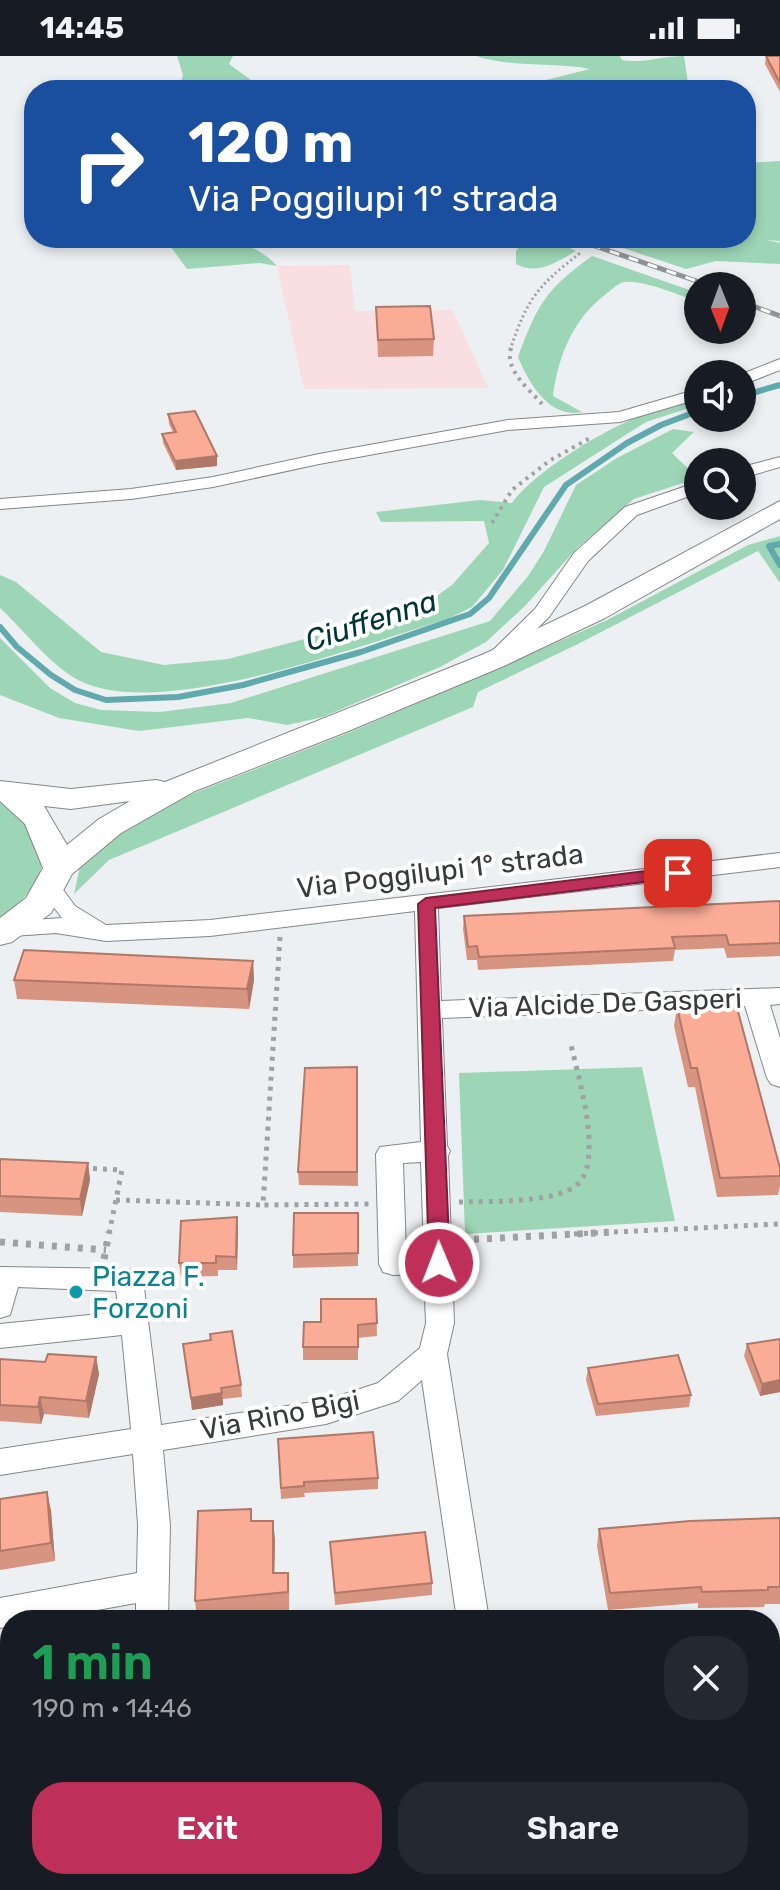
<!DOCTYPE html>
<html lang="en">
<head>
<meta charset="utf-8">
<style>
	body { margin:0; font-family:Rubik,sans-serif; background:#242831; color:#f1f3f6; height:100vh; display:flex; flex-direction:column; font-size:30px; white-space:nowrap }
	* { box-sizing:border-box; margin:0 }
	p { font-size:26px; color:#9ea1a6 }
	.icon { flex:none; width:44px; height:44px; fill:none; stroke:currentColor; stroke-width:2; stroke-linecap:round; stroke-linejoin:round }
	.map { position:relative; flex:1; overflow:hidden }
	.details { position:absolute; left:0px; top:1554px; width:780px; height:280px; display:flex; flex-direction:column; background:#171b24; border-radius:32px 32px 0 0; box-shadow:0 4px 12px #0003 }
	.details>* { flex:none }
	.hud { position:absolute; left:24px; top:24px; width:732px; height:168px; border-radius:32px; box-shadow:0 4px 12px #0003; background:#1a4fa0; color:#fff; overflow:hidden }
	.needle { width:52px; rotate:179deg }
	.controls { position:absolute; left:684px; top:216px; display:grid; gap:16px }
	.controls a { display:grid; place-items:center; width:72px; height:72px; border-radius:50%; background:#171b24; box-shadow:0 4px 12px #0003; font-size:40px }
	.pin { position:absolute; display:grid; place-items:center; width:68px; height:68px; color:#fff; margin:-34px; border-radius:16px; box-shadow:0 4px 12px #0006 }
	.me { position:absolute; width:88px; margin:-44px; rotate:359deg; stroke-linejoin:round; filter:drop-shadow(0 0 6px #0008) }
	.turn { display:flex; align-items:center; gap:28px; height:168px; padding:0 32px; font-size:36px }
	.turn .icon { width:104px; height:104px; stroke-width:2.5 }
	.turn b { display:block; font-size:56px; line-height:68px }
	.round { display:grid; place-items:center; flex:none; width:84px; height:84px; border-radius:32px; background:#242831 }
	.headline { display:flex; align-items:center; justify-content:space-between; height:136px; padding:0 32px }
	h1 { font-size:48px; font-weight:600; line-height:60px; color:#1e9e55 }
	.action { display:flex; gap:16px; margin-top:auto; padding:16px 32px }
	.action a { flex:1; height:92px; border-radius:32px; background:#be2f5a; color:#fff; font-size:32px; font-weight:600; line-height:92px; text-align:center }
	.action a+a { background:#242831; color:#f1f3f6 }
	.status { display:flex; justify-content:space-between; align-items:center; height:56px; padding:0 40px; background:#171b24; direction:ltr }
	.status svg { height:22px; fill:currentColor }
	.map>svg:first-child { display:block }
	.industrial { fill:#f9dee2 }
	.green { fill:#9dd6b6 }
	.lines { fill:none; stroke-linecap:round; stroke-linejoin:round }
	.stream-far1 { stroke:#60a9ac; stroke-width:6 }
	.stream { stroke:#60a9ac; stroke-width:10 }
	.minor-casing { stroke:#848688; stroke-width:2 }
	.secondary-casing { stroke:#848688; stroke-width:2 }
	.path-far3 { stroke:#9fa1a2; stroke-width:3; stroke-dasharray:2 3; stroke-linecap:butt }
	.path-far2 { stroke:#9fa1a2; stroke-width:4; stroke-dasharray:3 5; stroke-linecap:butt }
	.path-far1 { stroke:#9fa1a2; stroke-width:5; stroke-dasharray:4 6; stroke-linecap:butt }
	.path { stroke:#9fa1a2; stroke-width:7; stroke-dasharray:5 8; stroke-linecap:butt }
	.minor { fill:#fff; fill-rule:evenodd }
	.secondary { fill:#fff; fill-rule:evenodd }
	.rail-casing { stroke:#909294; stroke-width:5 }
	.rail { stroke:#fff; stroke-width:3; stroke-dasharray:10; stroke-linecap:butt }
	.wall { fill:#d79481 }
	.shaded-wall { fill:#af7869 }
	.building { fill:#faac96; stroke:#af7869; stroke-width:2 }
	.route { fill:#be2f5a; stroke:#7c1f3a; stroke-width:2 }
	.culture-dot { fill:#0f9aa8; stroke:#fff; stroke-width:3 }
	.labels { text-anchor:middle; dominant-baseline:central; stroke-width:8; stroke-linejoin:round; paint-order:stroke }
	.street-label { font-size:28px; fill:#393a3b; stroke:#fff }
	.culture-label { font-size:28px; fill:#0d838f; stroke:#fff; text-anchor:start }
	.water-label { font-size:30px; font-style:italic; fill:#003436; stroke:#fff }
</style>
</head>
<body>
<div class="status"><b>14:45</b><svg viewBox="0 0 49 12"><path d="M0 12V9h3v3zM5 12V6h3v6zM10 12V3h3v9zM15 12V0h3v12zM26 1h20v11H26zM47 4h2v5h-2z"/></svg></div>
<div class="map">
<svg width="780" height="1834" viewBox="0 0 780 1834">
	<rect width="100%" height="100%" fill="#edf0f2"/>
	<path class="industrial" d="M350,209L355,255L453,254L488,332L304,333L277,210Z"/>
	<path class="green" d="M177,0H233L229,8L262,32L143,34L180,29L183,19Z
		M476,0H620L622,4C643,8 662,0 684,0L689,34H545L538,26L590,13C553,6 512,12 476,0Z
		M780,105V185L766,184L780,187V208L716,205L686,213L593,182H746V107Z
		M174,182C212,182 250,180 277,210L260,207L187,213L168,187Z
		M513,182H550L576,195C557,206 537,220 516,208V195L522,187Z
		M592,200L698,237V246C681,240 638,221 621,227C616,229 610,235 606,238C573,263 558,300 553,340L582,356C550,363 529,328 518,301C538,248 545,234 592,200Z
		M698,343V349L646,366L544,431L503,514L472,551L448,563C360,589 173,661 87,628C56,617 24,574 0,552V519L16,526L101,596L164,609L228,603L419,553L452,529L489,487L484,465L381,466L376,456L480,444L512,447C533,417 603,374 638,361C658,353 678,349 698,343Z
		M673,373L694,376L672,397L698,422L634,443L577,492L525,550L486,586L440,611L323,661L287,669L248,662L139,675L59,662L0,639V582L50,632L75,647L101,654L160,656L231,647L490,565L528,520L544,495L576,429L617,402Z
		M780,480V527L758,495L578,588L478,636L473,651L109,804L74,838L81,806L93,788L156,752L348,677L502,611L607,564L748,489Z
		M0,745C26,753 52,795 38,821C30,837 15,853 0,862Z
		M642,1011L675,1165L465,1178L459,1017Z"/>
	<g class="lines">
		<path class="stream-far1" d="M742,340L780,329
			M780,488L769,490L780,509
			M0,571L17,591L51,619L75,634L106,644L178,641L243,629L361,596L470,558L489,542L566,429L627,387L661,369L698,355"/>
		<path class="stream" d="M439,1824L441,1834"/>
		<defs>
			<path id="minor" d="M780,303V314L742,329V318Z
				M698,333V343L620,366L508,374L319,408L213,431L131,443L0,453V443L131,433L213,421L319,398L508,364L619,356Z
				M780,401V411L742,422V411Z
				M698,426V437L637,459L588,505L549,561L501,608H487L484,604L487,600L535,553L574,497L625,451Z
				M780,797V811L438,852L441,945L780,932V948L770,949L780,982V1031L771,1028L767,1022L745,950L442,962L447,1090L450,1095L448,1100L454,1267L447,1298L489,1564H457L422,1324L398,1345L326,1368L163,1394L170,1469L168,1564H136V1547L42,1564H10V1570L0,1572V1542L137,1517L138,1469L133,1398L0,1419V1393L131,1373L122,1279L0,1292V1268L119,1256L116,1235L18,1231L10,1259L0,1262V1211L129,1213L139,1216L143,1224L161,1369L326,1344L378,1327L420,1292L426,1267L424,1218L393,1219L383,1216L379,1208L376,1098L380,1091L421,1086L415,855L210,880L106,885L56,877L12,880L4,878L0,872L4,866L62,862L39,832L42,827H58L75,850L106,869L210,864ZM421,1106L424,1196L406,1197L403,1107Z
				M780,1587V1620L770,1623V1591Z
				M123,1824H159V1834H123Z
				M350,1824H400L396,1834H346Z"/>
			<path id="secondary" d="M780,445V463L605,562L504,610L346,676L195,735L121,777L72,818L51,857L12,886L0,889V862L26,842L43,812L25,768L0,745V725L71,733L156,724L165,726L484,598L585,550ZM130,745L99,763L67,789L44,750L71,753Z"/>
		</defs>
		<use href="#minor" class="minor-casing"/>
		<use href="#secondary" class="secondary-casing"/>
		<path class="path-far3" d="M510,294C528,241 537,231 580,197"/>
		<path class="path-far2" d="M511,292C504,314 529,333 543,349
			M492,467L512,434L549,405L590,382"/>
		<path class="path-far1" d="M280,881L263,1149L369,1148
			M83,1112L122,1114L109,1178
			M116,1144L263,1149
			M459,1146C487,1145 559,1148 579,1127C603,1101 578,1020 571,989
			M574,1178L780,1168"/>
		<path class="path" d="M461,1184L614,1176
			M0,1186L106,1194
			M104,1203L109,1176
			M415,1834L432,1824"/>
		<use href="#minor" class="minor"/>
		<use href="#secondary" class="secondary"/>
		<defs>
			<path id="rail" d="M572,182L711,230
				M742,246L780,260"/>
		</defs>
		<use href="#rail" class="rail-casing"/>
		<use href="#rail" class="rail"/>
	</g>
	<path class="wall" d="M766,0H780V36L765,8Z
		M376,251L434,283L433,300L378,301Z
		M168,358L217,400V410L176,414L163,387L162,378L173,376L169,368Z
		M780,845V900L727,902L724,892L675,894L673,905L478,914L477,904H467L463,873L464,860Z
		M253,905L254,924L249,953L17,943L14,924Z
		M677,951L780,1112V1130L778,1139L717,1141L695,1031H688L674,970Z
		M357,1011L358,1130L299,1129L298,1116Z
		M0,1103L88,1107L90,1124L82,1160L0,1156Z
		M358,1157V1210L293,1212V1199Z
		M237,1161L238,1175L237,1214H218V1220L181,1221L179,1207Z
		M376,1243L377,1280L358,1282V1304H303V1291L321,1266Z
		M780,1283V1336L760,1340L744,1300L747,1288Z
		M183,1288L241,1329L242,1341L223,1343V1349L192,1354Z
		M96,1301L99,1318L89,1362L44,1358L41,1368L0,1365V1303L45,1306Z
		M588,1312L691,1339L689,1351L596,1360L586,1324Z
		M278,1383L378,1422V1433L304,1437L305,1441L281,1443Z
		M47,1436L51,1455L55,1505L0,1514V1443Z
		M251,1453L252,1465L275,1483L274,1517L289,1536V1554L197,1563L195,1545Z
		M780,1462V1548H765L764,1551L698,1552V1547L608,1554L597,1490L599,1473Z
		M330,1486L432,1527V1539L335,1549Z
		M780,1651V1684L770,1670L772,1656Z
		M200,1824H281V1830L253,1831V1834H201Z
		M545,1824H625L626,1827L625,1834H551Z"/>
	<path class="shaded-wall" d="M217,400V410L176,414L175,405Z
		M253,905L254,924L249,953L247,933Z
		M88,1107L90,1124L82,1160L80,1143Z
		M237,1161L238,1175L237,1214L236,1201Z
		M96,1301L99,1318L89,1362L86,1345Z
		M780,1324V1336L760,1340L762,1328Z
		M222,1337L223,1349L192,1354L191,1342Z
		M40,1341L44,1358L41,1368L38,1351Z
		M47,1436L51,1455L55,1505L51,1487Z
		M273,1465L275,1483L274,1536L273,1517Z
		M68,1824H72L71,1834H67Z
		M626,1827L625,1834H612Z"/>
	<path class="building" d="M766,0H780V27Z
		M430,250L434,283L378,284L376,251Z
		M195,355L217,400L175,405L162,378L176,376L168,358Z
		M780,845V887L729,889L726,879L672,881L675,892L479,901L477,890L468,891L464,860Z
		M24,894L253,905L247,933L14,924Z
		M736,948L780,1112V1120L720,1122L697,1012H691L677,951Z
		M357,1011V1116H298L305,1012Z
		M0,1103L88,1107L80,1143L0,1140Z
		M294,1157H358V1197L293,1199Z
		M237,1161L236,1201L216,1200V1207H179L181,1165Z
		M321,1243H376L377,1267L358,1269V1291H303L304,1266H321Z
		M232,1275L241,1329L221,1332L222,1337L191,1342L183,1288L211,1284L210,1278Z
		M780,1283V1324L762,1328L747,1288Z
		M48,1298L96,1301L86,1345L40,1341L38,1351L0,1349V1303L45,1306Z
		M678,1299L691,1339L598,1348L588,1312Z
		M373,1376L378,1422L304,1426V1430L281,1432L278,1383Z
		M47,1436L51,1487L0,1495V1443Z
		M251,1453V1465H273V1517H288V1536L195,1545L198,1455Z
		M780,1462V1531H768V1534L702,1536L701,1531L610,1537L599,1473L690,1465Z
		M425,1476L432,1527L335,1537L330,1486Z
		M780,1651V1667L772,1656Z
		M0,1812H10V1824H68L67,1834H0Z
		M780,1818V1834H757L755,1832Z
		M200,1824H251V1826L200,1828Z
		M471,1824H493L499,1834H453Z
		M553,1824H625L626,1827L612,1834H559Z"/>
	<path class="route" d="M678,811L684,813L687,817L684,821L435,852L450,1207L447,1213L439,1215L432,1213L429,1207L418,848L426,842Z"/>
	<circle class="culture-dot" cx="76" cy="1236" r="8"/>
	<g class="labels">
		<g class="street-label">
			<text transform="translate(440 815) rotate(-7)">Via Poggilupi 1° strada</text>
			<text transform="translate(605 947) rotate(-2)">Via Alcide De Gasperi</text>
			<text transform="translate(280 1359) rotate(-11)">Via Rino Bigi</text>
		</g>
		<g class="culture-label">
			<text x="92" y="1220">Piazza F.<tspan x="92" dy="32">Forzoni</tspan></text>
		</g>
		<g class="water-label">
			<text transform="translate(371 565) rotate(-18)">Ciuffenna</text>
		</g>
	</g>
</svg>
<div class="controls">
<a><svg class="needle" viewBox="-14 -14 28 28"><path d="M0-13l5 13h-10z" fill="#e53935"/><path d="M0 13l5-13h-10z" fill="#9ea1a6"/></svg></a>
<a><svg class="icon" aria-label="sound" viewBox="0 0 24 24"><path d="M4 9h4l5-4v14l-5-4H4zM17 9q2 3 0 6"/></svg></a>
<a><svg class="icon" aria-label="search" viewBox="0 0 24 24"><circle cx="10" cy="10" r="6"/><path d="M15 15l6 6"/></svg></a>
</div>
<div class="pin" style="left:678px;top:817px;background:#d93025"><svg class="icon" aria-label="arrive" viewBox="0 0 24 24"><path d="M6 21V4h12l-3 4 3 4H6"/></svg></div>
<svg class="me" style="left:439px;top:1207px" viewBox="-20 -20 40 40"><circle r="17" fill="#be2f5a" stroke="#fff" stroke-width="3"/><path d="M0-11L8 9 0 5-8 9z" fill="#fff"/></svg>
<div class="hud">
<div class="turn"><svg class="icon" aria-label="right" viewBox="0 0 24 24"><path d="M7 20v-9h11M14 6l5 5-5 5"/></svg><div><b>120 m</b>Via Poggilupi 1° strada</div></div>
</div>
<section class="details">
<div class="headline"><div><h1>1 min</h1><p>190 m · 14:46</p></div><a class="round"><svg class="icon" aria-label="close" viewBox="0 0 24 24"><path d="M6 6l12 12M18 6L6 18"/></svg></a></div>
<div class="action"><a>Exit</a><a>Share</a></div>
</section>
</div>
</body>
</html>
